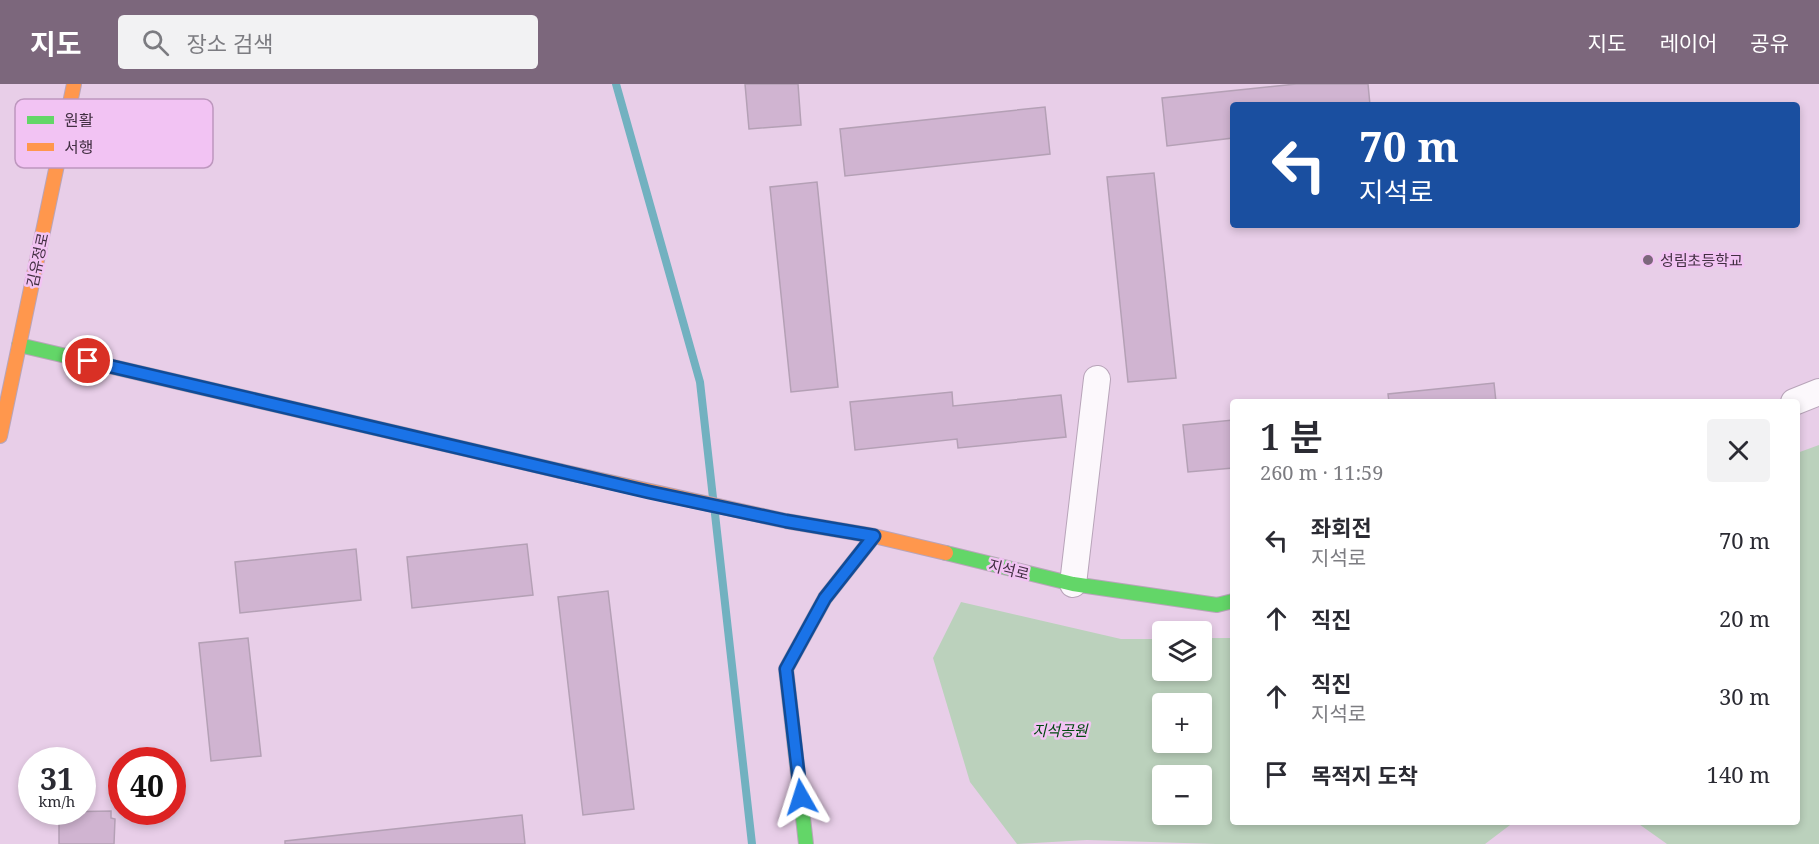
<!DOCTYPE html>
<html lang="ko">
<head>
<meta charset="utf-8">
<style>
	body { margin:0; font-family:"Noto Serif","Noto Sans KR",serif; background:#f2f2f3; color:#2b2b33; height:100vh; display:flex; flex-direction:column; font-size:22px; white-space:nowrap }
	* { box-sizing:border-box; margin:0 }
	p { font-size:20px; color:#7c7c81 }
	.icon { flex:none; width:33px; height:33px; fill:none; stroke:currentColor; stroke-width:2; stroke-linecap:round; stroke-linejoin:round }
	.map { position:relative; flex:1; overflow:hidden }
	.details { position:absolute; left:1230px; top:315px; width:570px; height:426px; display:flex; flex-direction:column; background:#fff; border-radius:6px; box-shadow:0 3px 9px #0003 }
	.details>* { flex:none }
	.banner { position:absolute; left:1230px; top:18px; width:570px; height:126px; border-radius:6px; box-shadow:0 3px 9px #0003; background:#1a4fa0; color:#fff; overflow:hidden }
	.tools { position:absolute; left:1152px; top:537px; display:grid; gap:12px }
	.tools a { display:grid; place-items:center; width:60px; height:60px; border-radius:6px; background:#fff; box-shadow:0 3px 9px #0003; font-size:30px }
	.speed { position:absolute; left:18px; top:663px; display:flex; gap:12px; font-size:30px; font-weight:700; text-align:center }
	.speed>* { display:grid; place-content:center; width:78px; height:78px; border-radius:50%; background:#fff; box-shadow:0 3px 9px #0003; line-height:1 }
	.speed small { font-size:15px; font-weight:400 }
	.speed .limit { border:9px solid #d22; background:#fff; color:#111 }
	.pin { position:absolute; display:grid; place-items:center; width:51px; height:51px; color:#fff; margin:-26px; border:3px solid #fff; border-radius:50%; box-shadow:0 2px 6px #0007 }
	.me { position:absolute; width:66px; margin:-33px; rotate:354deg; stroke-linejoin:round; filter:drop-shadow(0 0 4px #0008) }
	.turn { display:flex; align-items:center; gap:21px; height:126px; padding:0 30px; font-size:27px }
	.turn .icon { width:78px; height:78px; stroke-width:2.5 }
	.turn b { display:block; font-size:42px; line-height:51px }
	.round { display:grid; place-items:center; flex:none; width:63px; height:63px; border-radius:6px; background:#f2f2f3 }
	.summary { display:flex; align-items:center; justify-content:space-between; height:102px; padding:0 30px }
	h1 { font-size:36px; font-weight:600; line-height:45px }
	ul { padding:0; list-style:none }
	li { display:flex; align-items:center; gap:18px; height:78px; padding:0 30px }
	li div { flex:1 }
	li b { display:block; font-size:22px }
	li em { font-style:normal }
	header { display:flex; align-items:center; gap:36px; box-sizing:border-box; height:84px; padding:0 30px; background:#7c677c; color:#fff }
	header strong { font-size:28px }
	nav { display:flex; gap:33px; margin-inline-start:auto; font-size:21px }
	.search { width:420px; height:54px; background:#f2f2f3; display:flex; align-items:center; gap:15px; box-sizing:border-box; padding:0 21px; border-radius:6px; color:#7c7c81; font-size:22px }
	.map>svg:first-child { display:block }
	.green { fill:#bbd1bc; fill-rule:evenodd }
	.lines { fill:none; stroke-linecap:round; stroke-linejoin:round }
	.stream { stroke:#72b1c0; stroke-width:8 }
	.building { fill:#d0b4d1; stroke:#b4a0b5; stroke-width:1.5 }
	.street-casing { stroke:#b8a4b9; stroke-width:28 }
	.fast-casing { stroke:#b8a4b9; stroke-width:16 }
	.slow-casing { stroke:#b8a4b9; stroke-width:16 }
	.street { stroke:#fcf8fc; stroke-width:26 }
	.fast { stroke:#63d668; stroke-width:14 }
	.slow { stroke:#ff974d; stroke-width:14 }
	.route-casing { stroke:#114b97; stroke-width:15 }
	.route { stroke:#1a73e8; stroke-width:10 }
	.poi-dot { fill:#7c677c; stroke:#f2c3f3; stroke-width:2 }
	.labels { text-anchor:middle; dominant-baseline:central; stroke-width:5; stroke-linejoin:round; paint-order:stroke }
	.street-label { font-size:15px; fill:#422f42; stroke:#f2c3f3 }
	.poi-label { font-size:15px; fill:#422f42; stroke:#f2c3f3; text-anchor:start }
	.park-label { font-size:15px; font-style:italic; fill:#00490f; stroke:#f2c3f3 }
	.key { fill:#f2c3f3; stroke:#bd97be; stroke-width:1.5 }
	.key-label { font-size:16px; fill:#422f42 }
</style>
</head>
<body>
<header>
<strong>지도</strong>
<div class="search"><svg class="icon" aria-label="search" viewBox="0 0 24 24"><circle cx="10" cy="10" r="6"/><path d="M15 15l6 6"/></svg>장소 검색</div>
<nav><a>지도</a><a>레이어</a><a>공유</a></nav>
</header>
<div class="map">
<svg width="1819" height="760" viewBox="0 0 1819 760">
	<rect width="100%" height="100%" fill="#e8cee8"/>
	<path class="green" d="M1819,361V760H1667L1636,738H1797V369Z
		M961,518L1121,555H1162V586H1202V554H1233V738H1514L1485,760H1216L1087,756L1017,760L970,698L933,574ZM1162,620H1202V658H1162ZM1162,692H1202V730H1162Z"/>
	<g class="lines">
		<path class="stream" d="M616,0L700,298L713,414
			M715,430L752,760"/>
	</g>
	<path class="building" d="M745,0H798L801,41L749,45Z
		M1296,0H1368L1370,21H1233V54L1167,62L1162,14Z
		M1045,23L1050,70L845,92L840,45Z
		M1154,89L1176,294L1128,298L1107,93Z
		M817,98L838,303L791,308L770,103Z
		M1494,299L1496,318H1389L1388,310Z
		M952,308L953,322L1061,311L1066,353L958,364L957,355L855,366L850,318Z
		M1233,336V384L1188,388L1183,341Z
		M527,460L533,511L412,524L407,473Z
		M356,465L361,516L240,529L235,478Z
		M608,507L634,725L583,731L558,513Z
		M248,554L261,672L211,677L199,559Z
		M111,727V734L115,735L114,760H59V728Z
		M522,731L525,760H285V757Z"/>
	<g class="lines">
		<defs>
			<path id="street" d="M1794,318L1819,308
				M1073,500L1097,295"/>
			<path id="fast" d="M19,261L560,387
				M946,469L1073,500L1217,521L1233,517
				M806,760L786,585L825,514L874,452"/>
			<path id="slow" d="M0,352L74,0
				M560,387L786,437L874,452L946,469"/>
		</defs>
		<use href="#street" class="street-casing"/>
		<use href="#fast" class="fast-casing"/>
		<use href="#slow" class="slow-casing"/>
		<use href="#street" class="street"/>
		<use href="#fast" class="fast"/>
		<use href="#slow" class="slow"/>
	</g>
	<g class="lines">
		<defs>
			<path id="route" d="M88,277L649,408L786,437L874,452L825,514L786,585L801,713"/>
		</defs>
		<use href="#route" class="route-casing"/>
		<use href="#route" class="route"/>
	</g>
	<circle class="poi-dot" cx="1648" cy="176" r="6"/>
	<g class="labels">
		<g class="street-label">
			<text transform="translate(37 176) rotate(-78)">김유정로</text>
			<text transform="translate(1009 485) rotate(14)">지석로</text>
		</g>
		<g class="poi-label">
			<text x="1660" y="176">성림초등학교</text>
		</g>
		<g class="park-label">
			<text x="1060" y="646">지석공원</text>
		</g>
	</g>
	<rect x="15" y="15" width="198" height="69" rx="9" class="key"/>
	<rect x="27" y="32" width="27" height="8" fill="#63d668"/>
	<rect x="27" y="59" width="27" height="8" fill="#ff974d"/>
	<g class="key-label">
		<text x="64" y="42">원활</text>
		<text x="64" y="69">서행</text>
	</g>
</svg>
<div class="tools">
<a><svg class="icon" aria-label="layers" viewBox="0 0 24 24"><path d="M12 4l9 5-9 5-9-5zM3 14l9 5 9-5"/></svg></a>
<a>+</a>
<a>−</a>
</div>
<div class="speed"><div>31<small>km/h</small></div><div class="limit">40</div></div>
<div class="pin" style="left:88px;top:277px;background:#d93025"><svg class="icon" aria-label="arrive" viewBox="0 0 24 24"><path d="M6 21V4h12l-3 4 3 4H6"/></svg></div>
<svg class="me" style="left:801px;top:713px" viewBox="-20 -20 40 40"><path d="M0-17L14 15 0 8-14 15z" fill="#1a73e8" stroke="#fff" stroke-width="4"/></svg>
<div class="banner">
<div class="turn"><svg class="icon" aria-label="left" viewBox="0 0 24 24"><path d="M17 20v-9H6M10 6l-5 5 5 5"/></svg><div><b>70 m</b>지석로</div></div>
</div>
<section class="details">
<div class="summary"><div><h1>1 분</h1><p>260 m · 11:59</p></div><a class="round"><svg class="icon" aria-label="close" viewBox="0 0 24 24"><path d="M6 6l12 12M18 6L6 18"/></svg></a></div>
<ul>
<li><svg class="icon" aria-label="left" viewBox="0 0 24 24"><path d="M17 20v-9H6M10 6l-5 5 5 5"/></svg><div><b>좌회전</b><p>지석로</p></div><em>70 m</em></li>
<li><svg class="icon" aria-label="ahead" viewBox="0 0 24 24"><path d="M12 20V5M6 11l6-6 6 6"/></svg><div><b>직진</b></div><em>20 m</em></li>
<li><svg class="icon" aria-label="ahead" viewBox="0 0 24 24"><path d="M12 20V5M6 11l6-6 6 6"/></svg><div><b>직진</b><p>지석로</p></div><em>30 m</em></li>
<li><svg class="icon" aria-label="arrive" viewBox="0 0 24 24"><path d="M6 21V4h12l-3 4 3 4H6"/></svg><div><b>목적지 도착</b></div><em>140 m</em></li>
</ul>
</section>
</div>
</body>
</html>
